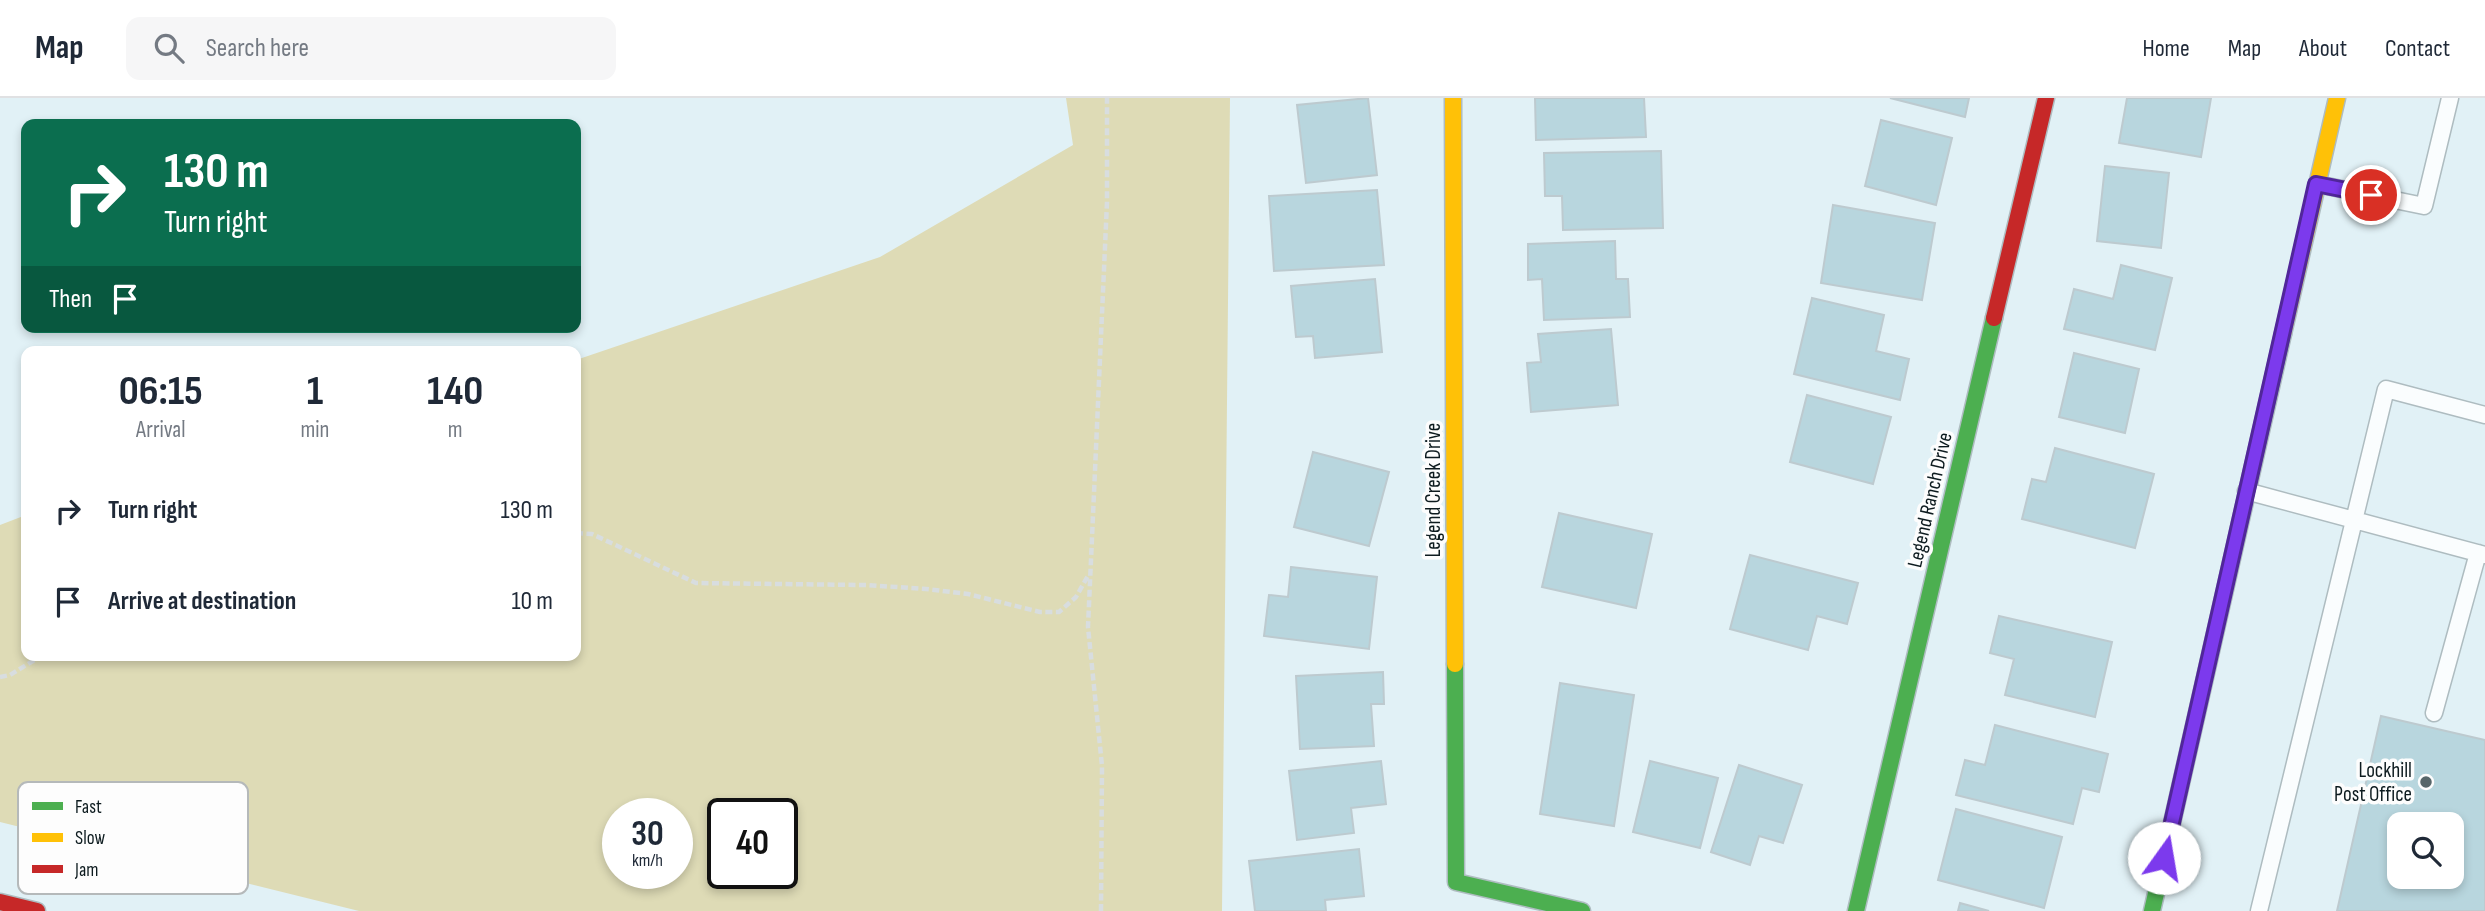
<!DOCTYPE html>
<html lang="en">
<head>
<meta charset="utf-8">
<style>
	body { margin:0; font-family:"Sofia Sans Condensed",sans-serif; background:#f6f6f7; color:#1f2937; height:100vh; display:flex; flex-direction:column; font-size:26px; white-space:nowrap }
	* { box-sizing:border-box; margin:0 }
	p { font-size:23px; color:#747a83 }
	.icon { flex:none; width:38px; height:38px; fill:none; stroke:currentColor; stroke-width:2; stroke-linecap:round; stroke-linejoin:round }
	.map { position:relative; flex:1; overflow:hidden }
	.panel { position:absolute; left:21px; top:248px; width:560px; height:315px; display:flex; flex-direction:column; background:#fff; border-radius:14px; box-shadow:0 4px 10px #0003 }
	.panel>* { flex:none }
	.top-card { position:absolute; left:21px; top:21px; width:560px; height:214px; border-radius:14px; box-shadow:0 4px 10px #0003; background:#0b6e4f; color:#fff; overflow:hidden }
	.controls { position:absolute; left:2387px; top:714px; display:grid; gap:14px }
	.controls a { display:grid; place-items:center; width:77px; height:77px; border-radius:14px; background:#fff; box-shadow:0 4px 10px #0003; font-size:35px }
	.speed { position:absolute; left:602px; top:700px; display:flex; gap:14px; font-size:35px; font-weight:700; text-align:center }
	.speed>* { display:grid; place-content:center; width:91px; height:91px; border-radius:50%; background:#fff; box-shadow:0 4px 10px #0003; line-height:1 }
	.speed small { font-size:18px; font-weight:400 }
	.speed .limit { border:4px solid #111; border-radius:10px; background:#fff; color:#111 }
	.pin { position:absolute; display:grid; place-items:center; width:60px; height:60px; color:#fff; margin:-30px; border:4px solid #fff; border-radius:50%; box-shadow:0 2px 7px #0007 }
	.me { position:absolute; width:77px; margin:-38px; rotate:13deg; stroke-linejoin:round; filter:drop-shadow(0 0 5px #0008) }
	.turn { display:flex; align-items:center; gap:24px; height:147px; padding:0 28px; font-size:32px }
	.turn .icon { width:91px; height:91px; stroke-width:2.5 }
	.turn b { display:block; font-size:49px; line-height:60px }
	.then { display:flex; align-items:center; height:66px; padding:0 28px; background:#0003; gap:14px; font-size:26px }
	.eta { display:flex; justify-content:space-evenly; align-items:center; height:119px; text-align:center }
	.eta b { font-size:42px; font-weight:700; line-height:49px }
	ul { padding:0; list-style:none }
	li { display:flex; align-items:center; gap:21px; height:91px; padding:0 28px }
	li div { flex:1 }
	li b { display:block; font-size:26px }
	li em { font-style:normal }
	header { display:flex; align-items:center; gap:42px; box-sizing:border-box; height:98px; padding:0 35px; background:#fff; border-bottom:2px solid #e0e1e3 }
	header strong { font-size:33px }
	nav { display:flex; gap:38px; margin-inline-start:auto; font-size:24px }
	.search { width:490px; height:63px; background:#f6f6f7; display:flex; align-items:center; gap:18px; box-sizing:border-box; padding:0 24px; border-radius:14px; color:#747a83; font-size:26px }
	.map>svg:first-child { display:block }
	.green { fill:#dedbb6; fill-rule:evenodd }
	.building { fill:#b8d6de; stroke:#bdcacf; stroke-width:2; fill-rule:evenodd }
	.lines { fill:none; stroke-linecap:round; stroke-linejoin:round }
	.lane-casing { stroke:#aebcc0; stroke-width:19 }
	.fast-casing { stroke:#aebcc0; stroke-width:19 }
	.slow-casing { stroke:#aebcc0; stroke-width:19 }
	.jam-casing { stroke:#aebcc0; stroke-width:19 }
	.path { stroke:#d8dddf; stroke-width:4.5; stroke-dasharray:7 3.5; stroke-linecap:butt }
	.lane { stroke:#fafdfe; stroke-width:16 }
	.fast { stroke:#4caf50; stroke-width:16 }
	.slow { stroke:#ffc107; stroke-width:16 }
	.jam { stroke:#c62828; stroke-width:16 }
	.route-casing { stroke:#51269a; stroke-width:18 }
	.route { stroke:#7c3aed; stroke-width:12 }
	.poi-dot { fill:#57666a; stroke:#fdfdfd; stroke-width:2.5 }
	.labels { text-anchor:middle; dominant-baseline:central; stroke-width:7; stroke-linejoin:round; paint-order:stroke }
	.street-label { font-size:21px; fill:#0d1b1f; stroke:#fdfdfd }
	.poi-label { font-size:21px; fill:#0d1b1f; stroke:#fdfdfd; text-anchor:end }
	.key { fill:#fdfdfd; stroke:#b5b9ba; stroke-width:2 }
	.key-label { font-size:19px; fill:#0d1b1f }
</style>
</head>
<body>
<header>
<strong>Map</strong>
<div class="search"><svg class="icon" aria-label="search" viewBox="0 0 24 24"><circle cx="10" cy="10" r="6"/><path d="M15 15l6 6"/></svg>Search here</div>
<nav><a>Home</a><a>Map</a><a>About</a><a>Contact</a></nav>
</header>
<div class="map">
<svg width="2485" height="813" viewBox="0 0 2485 813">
	<rect width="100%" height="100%" fill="#e1f1f6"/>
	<path class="green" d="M1066,0H1230L1222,813H359L0,724V427L26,417V558H576V262L880,159L1073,47ZM618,716H677V775H618ZM723,716H782V775H723Z"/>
	<path class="building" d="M1368,0L1377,77L1306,85L1297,7Z
		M1535,0H1644L1646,39L1536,42Z
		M1890,0H1969L1965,19Z
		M2127,0H2211L2201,59L2119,45Z
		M1881,22L1952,40L1936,107L1865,88Z
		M1661,53L1663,130L1563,132L1562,98H1545L1544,55Z
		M2105,68L2169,75L2161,150L2097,143Z
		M1377,92L1384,167L1274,173L1269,98Z
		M1833,107L1935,125L1922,202L1821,185Z
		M1615,143L1616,181H1628L1630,219L1544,222L1542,181L1528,182V146Z
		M2121,167L2172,180L2155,252L2064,231L2074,191L2113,201Z
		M1375,181L1382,254L1315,260L1313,238L1296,239L1291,188Z
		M1812,200L1884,217L1876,253L1909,261L1900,302L1794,276Z
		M1611,231L1618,307L1531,314L1527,265L1541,264L1538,236Z
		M2074,255L2139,271L2125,335L2059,319Z
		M1807,297L1891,319L1873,386L1790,364Z
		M2055,350L2154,376L2135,450L2022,421L2032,381L2046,384Z
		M1313,354L1389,374L1369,448L1294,429Z
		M1559,415L1652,436L1636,510L1542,489Z
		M1750,457L1858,485L1847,526L1817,518L1808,552L1730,531Z
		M1291,469L1377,479L1369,551L1264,538L1269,497L1288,499Z
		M1999,518L2112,544L2095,619L2005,597L2014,561L1990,555Z
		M1383,574L1384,606H1371L1374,648L1300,651L1296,578Z
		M1560,585L1634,597L1614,728L1540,716Z
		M2381,618L2485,642V813H2337ZM2399,726H2452V779H2399Z
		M1995,627L2108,656L2099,694L2082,690L2073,726L1956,697L1965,662L1985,667Z
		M1381,663L1386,706L1351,710L1354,735L1297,742L1289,673Z
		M1650,663L1718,680L1700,750L1633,734Z
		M1739,667L1802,687L1783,745L1759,738L1750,767L1711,754Z
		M1956,711L2062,739L2044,810L1938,782Z
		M1359,751L1364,798L1325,802L1326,813H1255L1249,763Z
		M1960,805L1989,813H1958Z"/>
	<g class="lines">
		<defs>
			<path id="lane" d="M2317,86L2424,108L2450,0
				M2246,393L2485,457
				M2434,615L2478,455
				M2259,813L2386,291L2485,317"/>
			<path id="fast" d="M1455,566L1456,784L1582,813
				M1856,813L1994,220
				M2152,813L2283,236"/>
			<path id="slow" d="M1453,0L1455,566
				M2283,236L2337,0"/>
			<path id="jam" d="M1994,220L2046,0
				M0,804L37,813"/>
		</defs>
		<use href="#lane" class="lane-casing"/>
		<use href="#fast" class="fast-casing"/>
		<use href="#slow" class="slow-casing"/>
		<use href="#jam" class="jam-casing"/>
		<path class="path" d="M576,435L592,436L696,485L866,487L926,491L968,496L1040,514H1059L1076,499L1089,476
			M0,579L10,577L41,558
			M1101,813L1102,668L1088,529L1107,104V0"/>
		<use href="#lane" class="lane"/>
		<use href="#fast" class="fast"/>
		<use href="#slow" class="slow"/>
		<use href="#jam" class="jam"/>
	</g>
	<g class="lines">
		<defs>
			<path id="route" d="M2164,760L2316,86L2371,97"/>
		</defs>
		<use href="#route" class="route-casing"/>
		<use href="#route" class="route"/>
	</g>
	<circle class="poi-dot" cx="2426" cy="684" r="7"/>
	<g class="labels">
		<g class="street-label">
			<text transform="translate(1433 392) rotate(-90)">Legend Creek Drive</text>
			<text transform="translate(1930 402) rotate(-77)">Legend Ranch Drive</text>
		</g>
		<g class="poi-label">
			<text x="2412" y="672">Lockhill<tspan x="2412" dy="24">Post Office</tspan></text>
		</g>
	</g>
	<rect x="18" y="684" width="230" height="112" rx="10" class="key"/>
	<rect x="32" y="704" width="31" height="8" fill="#4caf50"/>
	<rect x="32" y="735" width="31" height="9" fill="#ffc107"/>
	<rect x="32" y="767" width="31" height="8" fill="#c62828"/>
	<g class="key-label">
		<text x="75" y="715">Fast</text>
		<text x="75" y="746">Slow</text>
		<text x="75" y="778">Jam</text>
	</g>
</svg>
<div class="controls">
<a><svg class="icon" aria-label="search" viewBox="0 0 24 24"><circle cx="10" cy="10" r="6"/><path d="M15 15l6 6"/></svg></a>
</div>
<div class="speed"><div>30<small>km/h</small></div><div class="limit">40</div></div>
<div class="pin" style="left:2371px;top:97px;background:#d93025"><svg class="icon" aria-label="arrive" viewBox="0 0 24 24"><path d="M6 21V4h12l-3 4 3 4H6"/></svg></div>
<svg class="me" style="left:2164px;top:760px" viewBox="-20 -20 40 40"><circle r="19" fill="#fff"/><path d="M0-13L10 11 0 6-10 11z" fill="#7c3aed"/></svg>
<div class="top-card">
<div class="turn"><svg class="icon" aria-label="right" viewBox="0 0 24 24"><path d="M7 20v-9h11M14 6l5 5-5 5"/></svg><div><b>130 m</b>Turn right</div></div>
<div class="then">Then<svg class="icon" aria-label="arrive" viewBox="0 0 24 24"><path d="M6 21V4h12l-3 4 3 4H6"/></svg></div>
</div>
<section class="panel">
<div class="eta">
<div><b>06:15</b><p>Arrival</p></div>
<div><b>1</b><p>min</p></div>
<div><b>140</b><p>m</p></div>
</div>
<ul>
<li><svg class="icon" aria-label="right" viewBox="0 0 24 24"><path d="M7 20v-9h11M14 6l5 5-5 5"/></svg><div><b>Turn right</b></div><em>130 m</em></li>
<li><svg class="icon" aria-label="arrive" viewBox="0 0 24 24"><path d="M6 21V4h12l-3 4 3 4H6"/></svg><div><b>Arrive at destination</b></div><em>10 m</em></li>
</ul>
</section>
</div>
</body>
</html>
